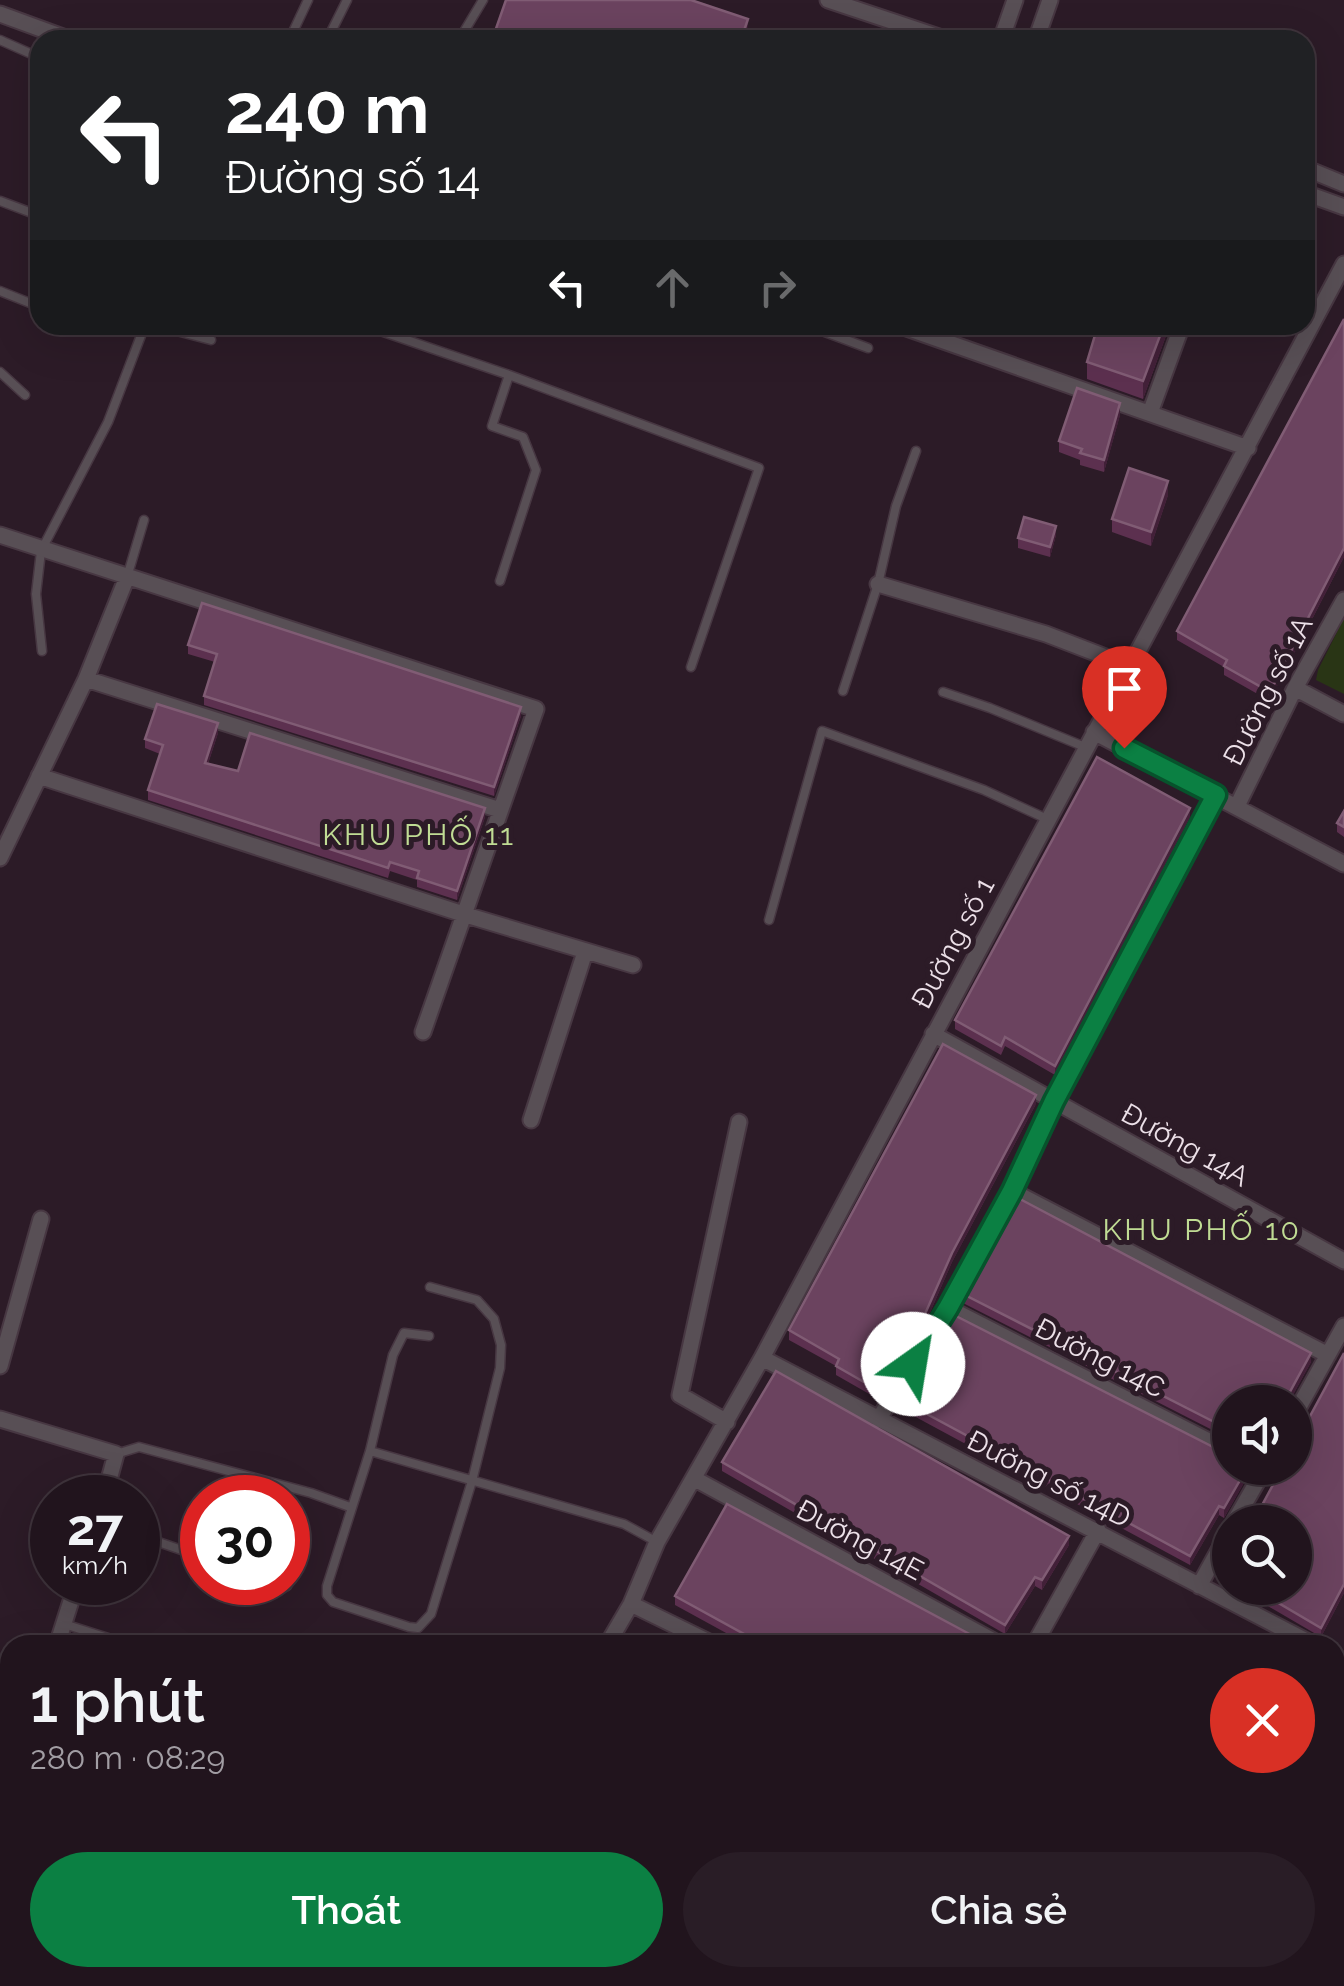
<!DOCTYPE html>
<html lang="vi">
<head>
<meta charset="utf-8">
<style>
	body { margin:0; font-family:Raleway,sans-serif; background:#291d26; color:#f1f3f6; height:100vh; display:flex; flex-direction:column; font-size:38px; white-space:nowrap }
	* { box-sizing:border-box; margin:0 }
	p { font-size:32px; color:#a29ea4 }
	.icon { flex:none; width:55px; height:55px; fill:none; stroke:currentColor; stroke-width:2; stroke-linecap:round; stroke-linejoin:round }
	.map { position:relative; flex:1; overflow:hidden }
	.side { position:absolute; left:0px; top:1635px; width:1345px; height:352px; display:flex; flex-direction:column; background:#21141d; border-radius:30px 30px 0 0; box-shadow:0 10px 40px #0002,0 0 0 2px #3e333b }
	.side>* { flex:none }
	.top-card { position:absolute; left:30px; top:30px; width:1285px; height:305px; border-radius:30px; box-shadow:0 10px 40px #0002,0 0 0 2px #3e333b; background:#202124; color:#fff; overflow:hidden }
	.fabs { position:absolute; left:1212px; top:1385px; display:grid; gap:20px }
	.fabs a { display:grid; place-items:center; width:100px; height:100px; border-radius:50%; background:#21141d; box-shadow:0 10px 40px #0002,0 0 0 2px #3e333b; font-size:50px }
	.speed { position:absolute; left:30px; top:1475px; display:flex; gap:20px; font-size:50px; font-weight:700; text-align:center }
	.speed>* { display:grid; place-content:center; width:130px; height:130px; border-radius:50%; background:#21141d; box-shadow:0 10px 40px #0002,0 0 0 2px #3e333b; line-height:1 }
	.speed small { font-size:25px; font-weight:400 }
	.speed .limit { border:15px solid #d22; background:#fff; color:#111 }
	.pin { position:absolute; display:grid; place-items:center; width:85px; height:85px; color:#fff; margin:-102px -42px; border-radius:50% 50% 50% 0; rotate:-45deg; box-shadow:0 0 10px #0007 }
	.pin .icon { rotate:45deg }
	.me { position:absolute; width:110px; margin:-55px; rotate:32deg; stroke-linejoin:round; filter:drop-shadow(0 0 8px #0008) }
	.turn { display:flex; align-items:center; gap:35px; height:210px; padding:0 30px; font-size:45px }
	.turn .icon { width:130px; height:130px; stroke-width:2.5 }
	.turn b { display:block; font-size:70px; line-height:85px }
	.lanes { display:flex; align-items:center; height:95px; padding:0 30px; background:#0003; justify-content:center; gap:50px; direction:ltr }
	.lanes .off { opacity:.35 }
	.round { display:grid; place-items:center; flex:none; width:105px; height:105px; border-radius:52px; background:#291d26 }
	.overview { display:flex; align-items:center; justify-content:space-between; height:170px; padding:0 30px }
	h1 { font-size:60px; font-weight:600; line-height:75px }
	.button { display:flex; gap:20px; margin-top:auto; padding:20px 30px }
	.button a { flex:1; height:115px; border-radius:60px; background:#0b8043; color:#fff; font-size:40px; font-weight:600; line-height:115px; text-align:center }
	.button a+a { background:#291d26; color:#f1f3f6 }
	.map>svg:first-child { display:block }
	.green { fill:#293515 }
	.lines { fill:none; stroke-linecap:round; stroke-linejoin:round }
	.lane-casing { stroke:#473742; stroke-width:11 }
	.street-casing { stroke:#473742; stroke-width:19 }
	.lane { stroke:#584f55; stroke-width:8 }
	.street { stroke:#584f55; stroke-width:15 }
	.wall { fill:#5c304f }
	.shaded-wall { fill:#422038 }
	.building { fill:#6b435f; stroke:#805c74; stroke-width:2.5 }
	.route-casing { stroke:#07532c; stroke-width:25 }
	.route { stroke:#0b8043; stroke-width:18 }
	.labels { text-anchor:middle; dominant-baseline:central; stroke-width:10; stroke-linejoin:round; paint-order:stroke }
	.street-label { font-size:28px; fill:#ece0e8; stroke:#2c1b27 }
	.neighbourhood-label { font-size:30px; letter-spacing:2.5px; fill:#c0dc94; stroke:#2c1b27 }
</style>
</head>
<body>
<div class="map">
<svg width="1344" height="1986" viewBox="0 0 1344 1986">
	<rect width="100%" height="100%" fill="#2c1b27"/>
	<path class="green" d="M1344,618V694L1316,680L1318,670Z"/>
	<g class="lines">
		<defs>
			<path id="lane" d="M0,40L36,56
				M294,40L292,34L308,0
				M327,40L347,0
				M459,40L483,0
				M0,201L40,216
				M0,291L40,307
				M154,325L211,340
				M363,325L509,375L759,468L691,667
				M806,325L868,348
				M0,372L25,395
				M127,577L144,520
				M500,581L536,470L523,437L492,426L509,375
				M42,651L36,594L41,551L108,422L145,325
				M843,691L878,584L896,506L916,451
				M943,692L990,708L1085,747
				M769,920L822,731L984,790L1047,819
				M429,1336L404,1333L393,1355L370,1451L327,1586V1595L333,1602L409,1627L418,1628L431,1614L472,1481L500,1368L501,1345L494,1319L477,1300L430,1287
				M370,1451L624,1524L657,1542
				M116,1454L139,1447L311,1493L350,1507
				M138,1535L202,1557
				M276,1582L287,1586
				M64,1624L130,1645
				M0,1842L10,1845
				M536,1978L542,1986
				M596,1986L601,1978
				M717,1986L722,1978"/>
			<path id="street" d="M828,0L948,40
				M0,14L71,40
				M1001,40L1015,0
				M1036,40L1050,0
				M1305,168L1344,184
				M1305,193L1344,207
				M898,325L1248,448
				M1150,413L1182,325
				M0,535L536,709L423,1032
				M878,584L1046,634L1129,666
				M86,679L500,810
				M1295,688L1344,714
				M1094,732L1344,864
				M39,776L466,915L633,965
				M1237,806L1295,688L1344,600
				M0,858L86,679L127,577
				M933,1034L1344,1261
				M531,1120L585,952
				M1012,1191L1328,1355
				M948,1308L1230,1452
				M762,1358L1314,1645
				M0,1366L41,1219
				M1295,1414L1344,1326
				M0,1419L116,1454L104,1498
				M878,1420L948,1308L1012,1191L1054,1101L1216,795
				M727,1422L680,1395L739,1122
				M695,1479L1001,1645
				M1234,1522L1265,1468
				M1199,1586L1230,1530
				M631,1604L715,1645
				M57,1645L77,1582
				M607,1645L631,1604L657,1542L762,1358L1344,264
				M1034,1645L1098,1530
				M1335,1675L1344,1660
				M1335,1773L1344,1756
				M1335,1803L1344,1808
				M0,1815L10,1787
				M0,1954L10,1958
				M1268,1978L1284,1986
				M1331,1978L1344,1984
				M421,1986L426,1978
				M1146,1986L1151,1978"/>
		</defs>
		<use href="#lane" class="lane-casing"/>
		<use href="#street" class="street-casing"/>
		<use href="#lane" class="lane"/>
		<use href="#street" class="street"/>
	</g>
	<path class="wall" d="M1344,319V557L1270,701L1224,675V667L1177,640V631Z
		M1167,325V333L1143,399L1087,379V362Z
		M1120,415L1104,472L1080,465V460L1059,452V441Z
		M1168,495L1151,546L1112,532V519Z
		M1056,535L1050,557L1018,548V538Z
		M188,645L521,716L494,796L204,705V696L215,662L188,654Z
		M218,733L208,764L238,771L485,817L457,900L417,887V880L390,871L388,878L148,800V790L160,754L145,748V739Z
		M1344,811V837L1337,832V823Z
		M1190,817L1055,1075L1005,1046L1001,1055L955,1029V1020Z
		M1036,1104L952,1262L925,1324L878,1399L836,1375V1366L789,1340V1330Z
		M963,1294L1311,1362L1289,1402H1230V1439L963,1303Z
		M1344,1353V1593L1321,1637L1237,1588H1295Z
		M899,1399L1250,1468V1472L1224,1518L1219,1515L1190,1565L899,1408Z
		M722,1462L1069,1545L1042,1590L1035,1586L1005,1634L722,1471Z
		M675,1596L990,1645H748L675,1605Z
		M999,1978H1016L1012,1984Z"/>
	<path class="shaded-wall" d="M748,19L747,40H741Z
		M1164,325H1167V333L1143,399V381Z
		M1120,403V415L1104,472V460Z
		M1168,481V495L1151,546V532Z
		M1056,526V535L1050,557V547Z
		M1344,548V557L1270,701V692Z
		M521,707V716L494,796V787Z
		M218,723V733L205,772V763Z
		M485,808V817L457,900V891Z
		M1190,808V817L1055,1075V1066Z
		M1036,1095V1104L952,1262L925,1324L878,1399V1390Z
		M1311,1353V1362L1289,1402H1286V1399Z
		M1247,1468H1250V1472L1224,1518V1508Z
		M1219,1506V1515L1190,1565V1556Z
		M1069,1536V1545L1042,1590V1580Z
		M1035,1577V1586L1005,1634V1625Z
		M1344,1584V1593L1321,1637V1628Z"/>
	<path class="building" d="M506,0H691L748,19L741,40H492Z
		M1344,319V548L1270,692L1224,666L1227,660L1177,631Z
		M1098,325H1164L1143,381L1087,362Z
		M1077,388L1120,403L1104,460L1080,453L1082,449L1059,441Z
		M1129,468L1168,481L1151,532L1112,519Z
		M1024,517L1056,526L1050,547L1018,538Z
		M202,603L521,707L494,787L204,696L217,654L188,645Z
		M157,704L218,723L205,763L238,771L250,733L485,808L457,891L417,878L419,871L390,862L388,868L148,790L163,745L145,739Z
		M1097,757L1190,808L1055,1066L1005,1037L1001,1046L955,1020Z
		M1344,811V827L1337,823Z
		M943,1044L1036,1095L952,1253L925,1314L878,1390L836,1366L839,1359L789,1330Z
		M1018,1198L1311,1353L1286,1399L1282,1397L1279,1402H1230V1430L963,1294Z
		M952,1314L1225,1453H1230V1468H1247L1224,1508L1219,1506L1190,1556L899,1399L917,1370L919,1371Z
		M1344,1353V1584L1321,1628L1253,1588H1295V1522H1253L1282,1468H1295V1444Z
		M776,1371L1069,1536L1042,1580L1035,1577L1005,1625L722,1462Z
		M727,1504L990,1645H764L675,1596Z"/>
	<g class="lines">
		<defs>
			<path id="route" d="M913,1364L948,1308L1012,1191L1054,1101L1216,795L1124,748"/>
		</defs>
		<use href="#route" class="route-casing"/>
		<use href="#route" class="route"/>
	</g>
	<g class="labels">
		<g class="street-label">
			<text transform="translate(1268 691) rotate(-63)">Đường số 1A</text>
			<text transform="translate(953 943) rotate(-62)">Đường số 1</text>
			<text transform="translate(1185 1145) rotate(29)">Đường 14A</text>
			<text transform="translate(1100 1358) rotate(27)">Đường 14C</text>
			<text transform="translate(1049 1479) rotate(27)">Đường số 14D</text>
			<text transform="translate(860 1540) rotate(28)">Đường 14E</text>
		</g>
		<g class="neighbourhood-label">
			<text x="419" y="834">KHU PHỐ 11</text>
			<text x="1202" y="1229">KHU PHỐ 10</text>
		</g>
	</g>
</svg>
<div class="fabs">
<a><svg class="icon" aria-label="sound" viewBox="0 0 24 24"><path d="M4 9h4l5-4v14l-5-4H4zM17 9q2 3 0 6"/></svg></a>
<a><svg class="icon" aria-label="search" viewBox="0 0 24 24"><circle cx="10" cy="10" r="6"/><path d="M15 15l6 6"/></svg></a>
</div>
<div class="speed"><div>27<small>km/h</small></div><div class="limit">30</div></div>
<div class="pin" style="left:1124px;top:748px;background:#d93025"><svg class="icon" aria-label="arrive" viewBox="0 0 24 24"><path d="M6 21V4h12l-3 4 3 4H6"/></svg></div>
<svg class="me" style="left:913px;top:1364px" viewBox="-20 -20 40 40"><circle r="19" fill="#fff"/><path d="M0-13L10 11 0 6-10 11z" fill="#0b8043"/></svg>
<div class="top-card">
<div class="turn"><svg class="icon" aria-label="left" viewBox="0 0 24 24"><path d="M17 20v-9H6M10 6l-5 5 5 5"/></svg><div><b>240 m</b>Đường số 14</div></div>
<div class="lanes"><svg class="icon" aria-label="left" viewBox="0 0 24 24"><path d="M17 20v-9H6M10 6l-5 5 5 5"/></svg><svg class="icon off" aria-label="ahead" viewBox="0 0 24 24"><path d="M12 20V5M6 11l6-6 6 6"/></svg><svg class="icon off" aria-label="right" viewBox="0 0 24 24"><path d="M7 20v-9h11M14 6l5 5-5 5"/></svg></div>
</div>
<section class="side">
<div class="overview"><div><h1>1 phút</h1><p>280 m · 08:29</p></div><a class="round" style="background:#d93025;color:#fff"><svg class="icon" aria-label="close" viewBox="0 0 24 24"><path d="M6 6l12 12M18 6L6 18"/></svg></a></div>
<div class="button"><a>Thoát</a><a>Chia sẻ</a></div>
</section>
</div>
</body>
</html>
